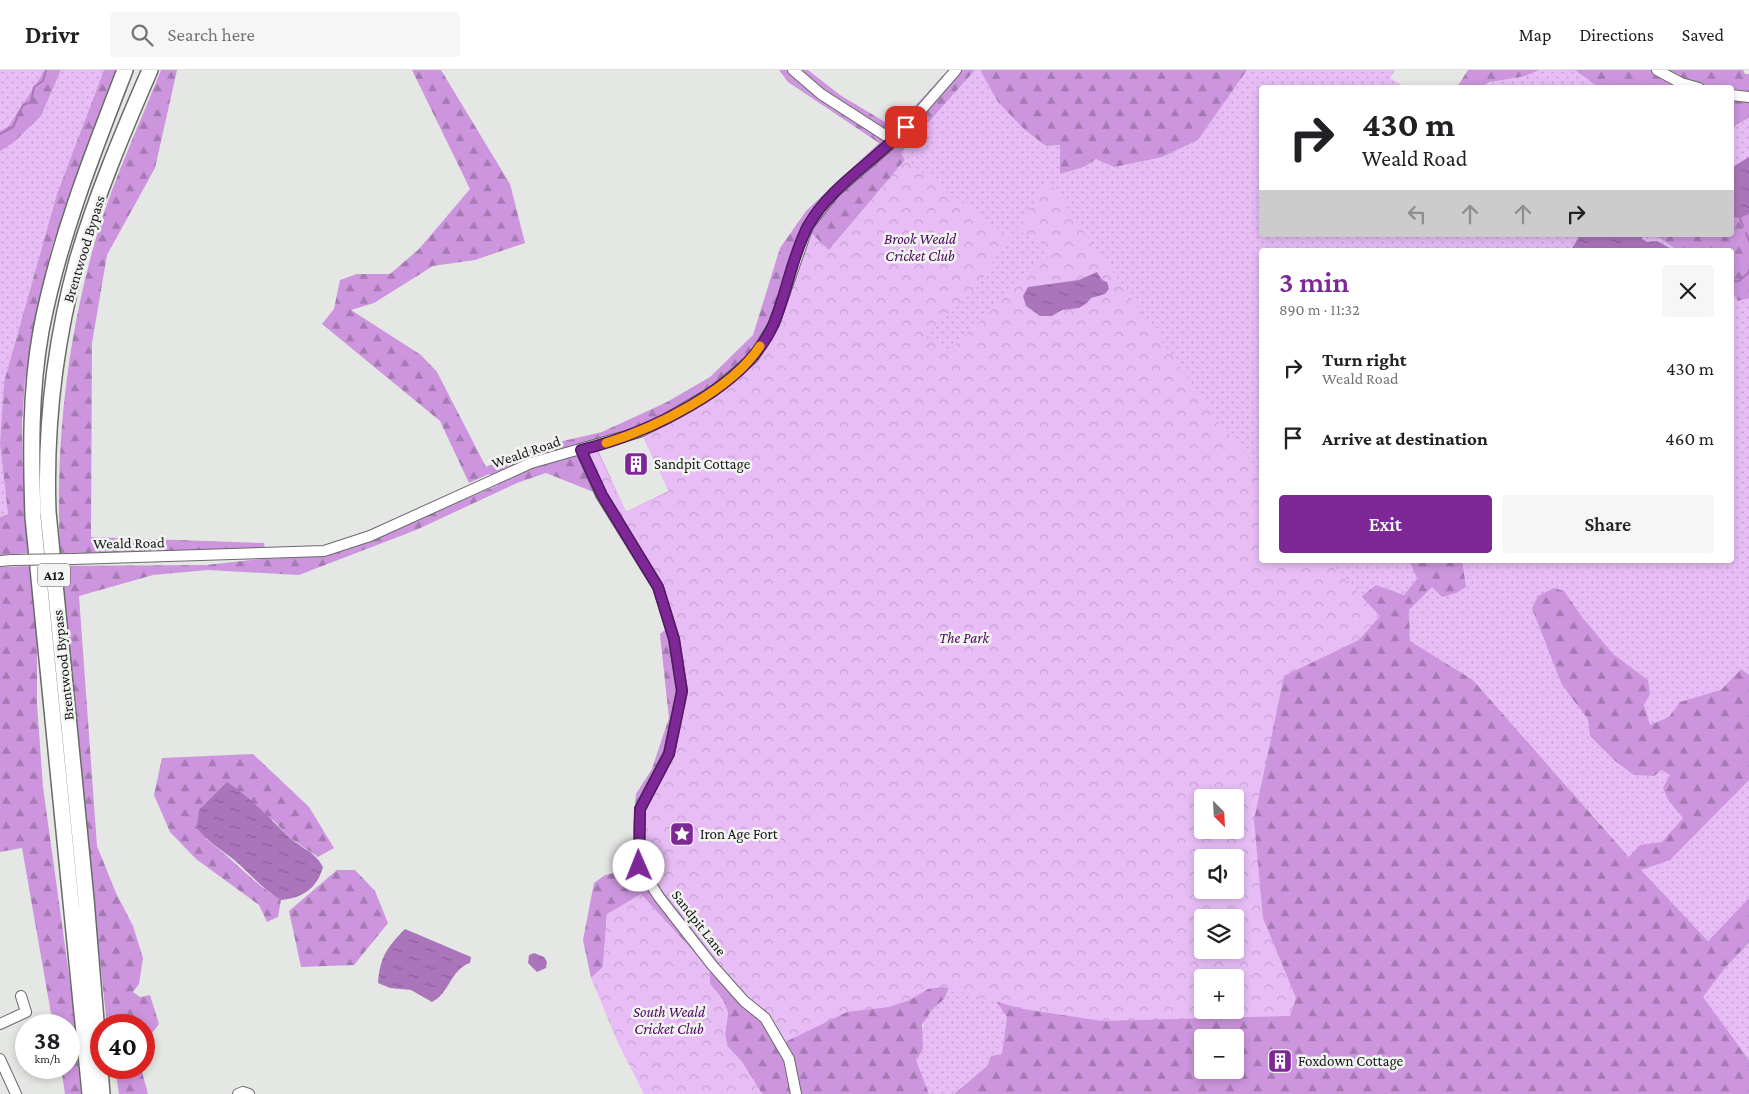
<!DOCTYPE html>
<html lang="en">
<head>
<meta charset="utf-8">
<style>
	body { margin:0; font-family:"Crimson Pro",serif; background:#f6f6f6; color:#202124; height:100vh; display:flex; flex-direction:column; font-size:19px; white-space:nowrap }
	* { box-sizing:border-box; margin:0 }
	p { font-size:16px; color:#757577 }
	.icon { flex:none; width:28px; height:28px; fill:none; stroke:currentColor; stroke-width:2; stroke-linecap:round; stroke-linejoin:round }
	.map { position:relative; flex:1; overflow:hidden }
	.drawer { position:absolute; left:1259px; top:178px; width:475px; height:315px; display:flex; flex-direction:column; background:#fff; border-radius:5px; box-shadow:0 2px 8px #0003 }
	.drawer>* { flex:none }
	.hud { position:absolute; left:1259px; top:15px; width:475px; height:152px; border-radius:5px; box-shadow:0 2px 8px #0003; background:#fff; color:#202124; overflow:hidden }
	.needle { width:32px; rotate:156deg }
	.controls { position:absolute; left:1194px; top:719px; display:grid; gap:10px }
	.controls a { display:grid; place-items:center; width:50px; height:50px; border-radius:5px; background:#fff; box-shadow:0 2px 8px #0003; font-size:25px }
	.speed { position:absolute; left:15px; top:944px; display:flex; gap:10px; font-size:25px; font-weight:700; text-align:center }
	.speed>* { display:grid; place-content:center; width:65px; height:65px; border-radius:50%; background:#fff; box-shadow:0 2px 8px #0003; line-height:1 }
	.speed small { font-size:12px; font-weight:400 }
	.speed .limit { border:8px solid #d22; background:#fff; color:#111 }
	.pin { position:absolute; display:grid; place-items:center; width:42px; height:42px; color:#fff; margin:-21px; border-radius:10px; box-shadow:0 2px 8px #0006 }
	.me { position:absolute; width:55px; margin:-28px; rotate:359deg; stroke-linejoin:round; filter:drop-shadow(0 0 4px #0008) }
	.turn { display:flex; align-items:center; gap:18px; height:105px; padding:0 20px; font-size:22px }
	.turn .icon { width:65px; height:65px; stroke-width:2.5 }
	.turn b { display:block; font-size:35px; line-height:42px }
	.lanes { display:flex; align-items:center; height:48px; padding:0 20px; background:#0003; justify-content:center; gap:25px; direction:ltr }
	.lanes .off { opacity:.35 }
	.round { display:grid; place-items:center; flex:none; width:52px; height:52px; border-radius:5px; background:#f6f6f6 }
	.summary { display:flex; align-items:center; justify-content:space-between; height:85px; padding:0 20px }
	h1 { font-size:30px; font-weight:600; line-height:38px; color:#7e2897 }
	.button { display:flex; gap:10px; margin-top:auto; padding:10px 20px }
	.button a { flex:1; height:58px; border-radius:5px; background:#7e2897; color:#fff; font-size:20px; font-weight:600; line-height:58px; text-align:center }
	.button a+a { background:#f6f6f6; color:#202124 }
	ul { padding:0; list-style:none }
	li { display:flex; align-items:center; gap:15px; height:70px; padding:0 20px }
	li div { flex:1 }
	li b { display:block; font-size:19px }
	li em { font-style:normal }
	header { display:flex; align-items:center; gap:30px; box-sizing:border-box; height:70px; padding:0 25px; background:#fff; border-bottom:1px solid #e0e0e0 }
	header strong { font-size:24px }
	nav { display:flex; gap:28px; margin-inline-start:auto; font-size:18px }
	.search { width:350px; height:45px; background:#f6f6f6; display:flex; align-items:center; gap:12px; box-sizing:border-box; padding:0 18px; border-radius:5px; color:#757577; font-size:19px }
	.map>svg:first-child { display:block }
	.grass { fill:url(#grass-dots) }
	.forest { fill:url(#forest-firs); fill-rule:evenodd }
	.park { fill:url(#park-crowns); fill-rule:evenodd }
	.water { fill:url(#water-ripples) }
	.lines { fill:none; stroke-linecap:round; stroke-linejoin:round }
	.stream { stroke:#ab75bc; stroke-width:2 }
	.minor-casing { stroke:#686b68; stroke-width:12 }
	.highway-casing { stroke:#686b68; stroke-width:18 }
	.minor { stroke:#fff; stroke-width:10 }
	.highway { stroke:#fff; stroke-width:15 }
	.minor-bridge-casing { stroke:#686b68; stroke-width:12; stroke-linecap:butt }
	.minor-bridge { stroke:#fff; stroke-width:10 }
	.route-casing { stroke:#521a62; stroke-width:12 }
	.route { stroke:#7e2897; stroke-width:9 }
	.slow { stroke:#f59e0b; stroke-width:9 }
	.labels { text-anchor:middle; dominant-baseline:central; stroke-width:5; stroke-linejoin:round; paint-order:stroke }
	.shield { fill:#f2f4f1; stroke:#585958; stroke-width:1 }
	.shield-label { font-size:14px; font-weight:bold; fill:#161716 }
	.park-label { font-size:15px; font-style:italic; fill:#4d035f; stroke:#f2f4f1 }
	.street-label { font-size:15px; fill:#161716; stroke:#f2f4f1 }
	.poi-label { font-size:15px; fill:#161716; stroke:#f2f4f1; text-anchor:start }
</style>
</head>
<body>
<header>
<strong>Drivr</strong>
<div class="search"><svg class="icon" aria-label="search" viewBox="0 0 24 24"><circle cx="10" cy="10" r="6"/><path d="M15 15l6 6"/></svg>Search here</div>
<nav><a>Map</a><a>Directions</a><a>Saved</a></nav>
</header>
<div class="map">
<svg width="1749" height="1024" viewBox="0 0 1749 1024">
	<defs>
		<pattern id="grass-dots" width="8" height="8" patternUnits="userSpaceOnUse" patternTransform="scale(1.25)"><rect width="8" height="8" fill="#e8bdf6"/><path d="M2 2h.1M6 6h.1" fill="none" stroke="#c6a2d2" stroke-width="1.8" stroke-linecap="round"/></pattern>
		<pattern id="forest-firs" width="22" height="20" patternUnits="userSpaceOnUse" patternTransform="scale(1.25)"><rect width="22" height="20" fill="#cc95dd"/><path d="M5 1l3.5 6h-7zM16 11l3.5 6h-7z" fill="#a579b2"/></pattern>
		<pattern id="park-crowns" width="20" height="18" patternUnits="userSpaceOnUse" patternTransform="scale(1.25)"><rect width="20" height="18" fill="#e8bdf6"/><path d="M2 6a3 3 0 1 1 6 0M12 15a3 3 0 1 1 6 0" fill="none" stroke="#c6a2d2"/></pattern>
		<pattern id="water-ripples" width="26" height="14" patternUnits="userSpaceOnUse" patternTransform="scale(1.25)"><rect width="26" height="14" fill="#ab75bc"/><path d="M2 4q2-2 4 0t4 0M15 11q2-2 4 0t4 0" fill="none" stroke="#8a5f98"/></pattern>
	</defs>
	<rect width="100%" height="100%" fill="#e5e7e4"/>
	<path class="grass" d="M0,0H45L8,57L0,61Z
		M61,0H104L57,124L4,312L0,374L8,444L0,447V80L41,46Z
		M975,0H980L998,32L1046,76L1060,75V104L1084,97L1096,89L1114,97L1198,70L1247,0H1395L1390,8L1405,17L1261,18V165H1731V62L1737,54L1749,48V828L1708,871L1641,800L1473,610L1410,571L1409,540L1432,516L1463,505L1462,490H1731V180H1261V490H1409L1417,509L1404,525L1376,515L1365,537L1235,728H1202V880H1238L1007,947L1002,985L991,986L987,996L954,1024H929L916,990C927,972 918,970 923,955C925,945 937,936 944,929L633,759L636,724L652,699L669,648L660,564L670,556L658,517L626,442L670,422L905,90L901,83Z
		M1539,0H1575L1598,17L1482,18C1498,6 1521,8 1539,0Z
		M1749,873V990L1702,927L1724,899Z"/>
	<path class="forest" d="M45,0H61L41,46L14,72L0,81V61L8,57Z
		M104,0H118L71,120L51,180L37,239L25,311L22,353L23,406L29,483L0,485V447L8,444L0,374L4,312L57,124Z
		M161,0H177L155,98L107,185L92,273L91,467L264,473L265,479L218,482L60,483C55,373 67,264 99,158C116,104 140,53 161,0Z
		M412,0H441L510,114L525,173L475,190L433,196L374,233L351,240L421,285L437,302L486,397L533,378L602,362L667,332L710,307L753,265L780,178L806,141L879,73L788,12L779,0H808L840,25L895,58L948,0H975L901,83L905,90L829,180L952,910L944,929L931,941L922,955L923,979L916,990L929,1024H762L742,992L727,976L725,964L728,943L723,930L710,914L607,844L603,897L591,908L583,870L594,813L605,805L635,798L636,775L633,759L636,724L652,699L669,648L660,564L670,556L658,517L601,425L546,403L517,413L416,460L299,505L208,500L153,505L79,526L97,776L116,823L133,856L143,888L139,914L133,922L140,927L150,925L159,954L149,967L144,969V955H107L57,496L206,495L261,489L304,487L330,483L391,461L498,415L489,404L469,413L440,351L322,254L334,239L340,210L357,204H390L419,179L470,119ZM641,362L669,421L626,442L596,376Z
		M980,0H1247L1198,70L1162,87L1114,97L1096,89L1084,97L1060,104V75L1046,76L1025,60L998,32Z
		M1468,0H1539L1525,6L1490,12L1482,17H1457Z
		M1575,0H1743L1745,4H1749V48L1737,54L1731,62V18L1598,17Z
		M1749,144V228L1738,231L1731,220V180H1677L1655,165H1731V147L1740,148Z
		M1409,490H1462L1466,517L1456,523L1442,527L1432,517L1409,540L1410,571L1473,610L1629,787L1640,775L1662,772L1683,748L1668,730L1663,718L1670,705L1662,700L1654,706L1634,705L1615,691L1590,666L1588,649L1562,615L1532,538L1538,526L1554,518L1564,521L1582,547L1613,584L1648,610L1650,624L1644,635L1650,655L1669,647L1680,632L1721,620L1741,599L1749,605V710L1670,790L1641,800L1708,871L1749,828V873L1724,899L1703,927L1749,990V1024H954L987,996L991,986L1002,984L1007,947L996,931L1186,893L1238,881L1235,848V734L1258,600L1365,537L1362,526L1376,515L1404,525L1417,509ZM1202,908H1235V940H1202ZM1202,968H1235V1000H1202Z
		M30,496L37,563V634L43,717L73,934L81,1024H65L61,998H69V955H53L22,778L0,782V497Z
		M253,684L309,737L334,778L318,787L290,768L273,750L206,769C233,789 254,814 281,830L278,847L267,852L259,835L196,789L170,762L154,725L162,688Z
		M337,800H355L375,821L388,853L354,895L301,897L289,841Z
		M115,998H141L148,1024H119Z"/>
	<path class="park" d="M905,90L1009,167L975,220L925,266L946,283L1048,187L1044,172L1016,160L1048,111L1223,358L1261,403V490H1327L1380,546L1359,570L1284,606L1254,750L1263,848L1296,928L1290,946L1102,951L1023,939L943,917L928,919L910,930L889,937L847,942L781,974L642,794L639,741L669,683L682,621L658,517L581,380L595,376L626,442L669,422L641,362L673,347L753,288L774,254L807,159L829,180ZM1202,728H1235V760H1202ZM1202,788H1235V820H1202ZM1202,848H1235V880H1202ZM1202,908H1235V940H1202Z
		M641,824L710,899V914L723,930L728,943L725,964L727,976L742,992L762,1024H644L618,973L591,908L603,897L607,844Z"/>
	<path class="water" d="M1749,87V144L1740,148L1731,147V98Z
		M1580,165H1643L1642,169L1647,172L1657,171L1673,180H1571Z
		M1097,202L1102,210L1107,212L1109,219L1105,224L1091,228L1087,233L1079,238L1062,240L1052,246H1040L1026,236L1023,226L1028,217L1079,210Z
		M227,712C251,728 268,747 289,767C301,779 314,780 323,797C317,818 303,828 281,830C260,817 251,804 233,789C220,779 207,771 197,758L199,740Z
		M405,859L471,887L470,893C451,899 449,924 432,932L411,920L390,918L378,913C380,887 387,877 405,859Z
		M534,883L544,887L547,892L546,898L537,902L528,893L529,885Z"/>
	<g class="lines">
		<path class="stream" d="M0,64L13,57L23,35L31,32L34,17L43,11L46,0
			M1740,148L1743,156
			M1746,163L1749,171
			M1731,212L1739,211L1748,203L1749,200"/>
		<defs>
			<path id="minor" d="M793,0L821,24L894,71
				M1657,0L1681,13L1699,18
				M1731,25L1749,27
				M581,380L601,425L658,517L674,569L682,621L669,683L640,739L639,796L659,827L712,895L744,931L765,948L789,989L796,1024
				M73,489L324,481L370,466L531,393L640,362L666,349L712,322L753,288L774,254L808,156L834,123L894,71L956,0
				M0,491L12,490
				M0,954L26,942L21,926
				M0,989L16,1024
				M238,1024L243,1022L249,1024"/>
			<path id="highway" d="M90,1024L33,447C31,384 30,322 41,261C58,171 92,85 125,0
				M102,1024L86,829L48,442C45,358 55,272 77,191C96,126 123,62 150,0"/>
		</defs>
		<use href="#minor" class="minor-casing"/>
		<use href="#highway" class="highway-casing"/>
		<use href="#minor" class="minor"/>
		<use href="#highway" class="highway"/>
		<defs>
			<path id="minor-bridge" d="M12,490L73,489"/>
		</defs>
		<use href="#minor-bridge" class="minor-bridge-casing"/>
		<use href="#minor-bridge" class="minor-bridge"/>
	</g>
	<g class="lines">
		<defs>
			<path id="route" d="M639,796L640,739L669,684L682,621L674,569L658,517L602,425L581,380C646,364 747,318 774,253C787,222 792,186 808,156C831,115 876,91 906,57"/>
		</defs>
		<use href="#route" class="route-casing"/>
		<use href="#route" class="route"/>
		<path class="slow" d="M606,373C655,358 732,320 760,276"/>
	</g>
	<defs>
		<symbol id="building-square" viewBox="-11 -11 22 22"><rect x="-9" y="-9" width="18" height="18" rx="4" fill="#7e2897" stroke="#f2f4f1"/><path d="M-4-6H4V6H1V3H-1V6H-4ZM-2.5-4.3h1.7v1.8h-1.7ZM.8-4.3h1.7v1.8H.8ZM-2.5-1h1.7V.8h-1.7ZM.8-1h1.7V.8H.8Z" fill="#fff"/></symbol>
		<symbol id="sight-square" viewBox="-11 -11 22 22"><rect x="-9" y="-9" width="18" height="18" rx="4" fill="#7e2897" stroke="#f2f4f1"/><path d="M0-6L1.8-2.2L6-1.7L2.9 1.2L3.7 5.4L0 3.3L-3.7 5.4L-2.9 1.2L-6-1.7L-1.8-2.2Z" fill="#fff"/></symbol>
	</defs>
	<g fill-rule="evenodd">
		<use href="#building-square" x="622" y="380" width="28" height="28"/>
		<use href="#sight-square" x="668" y="750" width="28" height="28"/>
		<use href="#building-square" x="1266" y="977" width="28" height="28"/>
	</g>
	<g class="labels">
		<rect class="shield" x="38" y="493.5" width="32" height="23" rx="4"/>
		<g class="shield-label">
			<text x="54" y="505">A12</text>
		</g>
		<g class="park-label">
			<text x="920" y="169">Brook Weald<tspan x="920" dy="17">Cricket Club</tspan></text>
			<text x="964" y="568">The Park</text>
			<text x="669" y="942">South Weald<tspan x="669" dy="17">Cricket Club</tspan></text>
		</g>
		<g class="street-label">
			<text transform="translate(84 179) rotate(-73)">Brentwood Bypass</text>
			<text transform="translate(526 382) rotate(-19)">Weald Road</text>
			<text transform="translate(129 473) rotate(-1)">Weald Road</text>
			<text transform="translate(63 595) rotate(-96)">Brentwood Bypass</text>
			<text transform="translate(699 853) rotate(52)">Sandpit Lane</text>
		</g>
		<g class="poi-label">
			<text x="654" y="394">Sandpit Cottage</text>
			<text x="700" y="764">Iron Age Fort</text>
			<text x="1298" y="991">Foxdown Cottage</text>
		</g>
	</g>
</svg>
<div class="controls">
<a><svg class="needle" viewBox="-14 -14 28 28"><path d="M0-13l5 13h-10z" fill="#e53935"/><path d="M0 13l5-13h-10z" fill="#757577"/></svg></a>
<a><svg class="icon" aria-label="sound" viewBox="0 0 24 24"><path d="M4 9h4l5-4v14l-5-4H4zM17 9q2 3 0 6"/></svg></a>
<a><svg class="icon" aria-label="layers" viewBox="0 0 24 24"><path d="M12 4l9 5-9 5-9-5zM3 14l9 5 9-5"/></svg></a>
<a>+</a>
<a>−</a>
</div>
<div class="speed"><div>38<small>km/h</small></div><div class="limit">40</div></div>
<div class="pin" style="left:906px;top:57px;background:#d93025"><svg class="icon" aria-label="arrive" viewBox="0 0 24 24"><path d="M6 21V4h12l-3 4 3 4H6"/></svg></div>
<svg class="me" style="left:639px;top:796px" viewBox="-20 -20 40 40"><circle r="19" fill="#fff"/><path d="M0-13L10 11 0 6-10 11z" fill="#7e2897"/></svg>
<div class="hud">
<div class="turn"><svg class="icon" aria-label="right" viewBox="0 0 24 24"><path d="M7 20v-9h11M14 6l5 5-5 5"/></svg><div><b>430 m</b>Weald Road</div></div>
<div class="lanes"><svg class="icon off" aria-label="left" viewBox="0 0 24 24"><path d="M17 20v-9H6M10 6l-5 5 5 5"/></svg><svg class="icon off" aria-label="ahead" viewBox="0 0 24 24"><path d="M12 20V5M6 11l6-6 6 6"/></svg><svg class="icon off" aria-label="ahead" viewBox="0 0 24 24"><path d="M12 20V5M6 11l6-6 6 6"/></svg><svg class="icon" aria-label="right" viewBox="0 0 24 24"><path d="M7 20v-9h11M14 6l5 5-5 5"/></svg></div>
</div>
<section class="drawer">
<div class="summary"><div><h1>3 min</h1><p>890 m · 11:32</p></div><a class="round"><svg class="icon" aria-label="close" viewBox="0 0 24 24"><path d="M6 6l12 12M18 6L6 18"/></svg></a></div>
<ul>
<li><svg class="icon" aria-label="right" viewBox="0 0 24 24"><path d="M7 20v-9h11M14 6l5 5-5 5"/></svg><div><b>Turn right</b><p>Weald Road</p></div><em>430 m</em></li>
<li><svg class="icon" aria-label="arrive" viewBox="0 0 24 24"><path d="M6 21V4h12l-3 4 3 4H6"/></svg><div><b>Arrive at destination</b></div><em>460 m</em></li>
</ul>
<div class="button"><a>Exit</a><a>Share</a></div>
</section>
</div>
</body>
</html>
